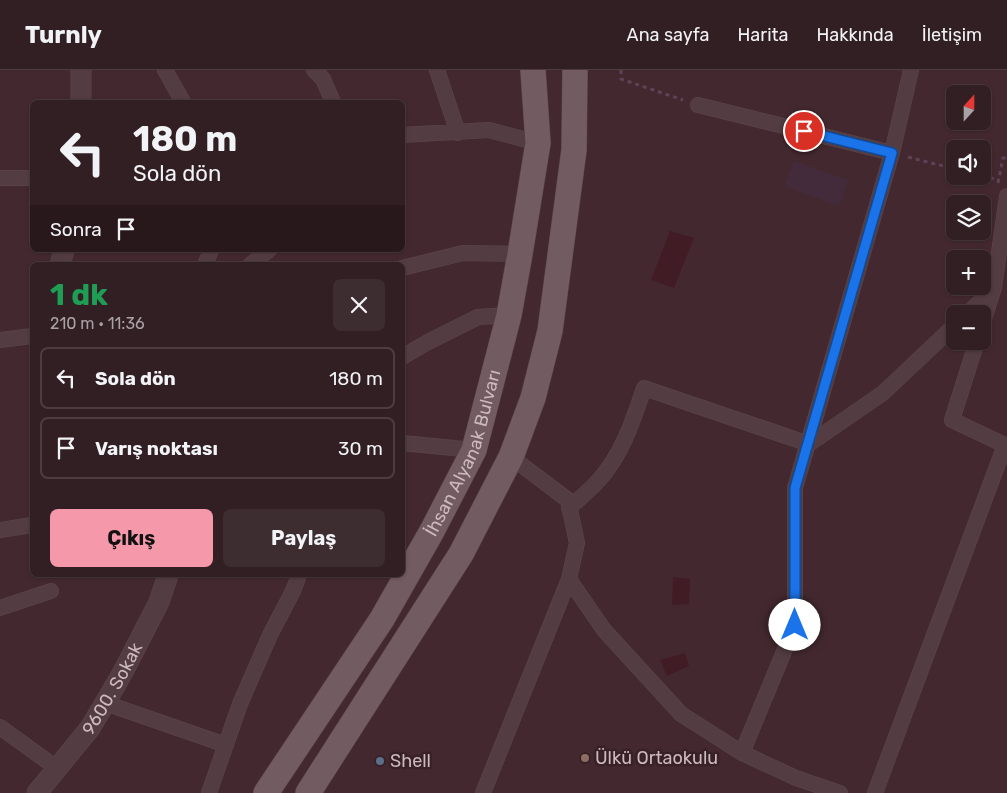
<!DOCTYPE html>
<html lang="tr">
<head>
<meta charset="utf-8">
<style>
	body { margin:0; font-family:Rubik,sans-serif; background:#3d2c30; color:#f1f3f6; height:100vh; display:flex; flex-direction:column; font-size:19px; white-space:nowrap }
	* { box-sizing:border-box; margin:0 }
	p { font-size:16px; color:#a8a2a6 }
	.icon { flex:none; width:28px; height:28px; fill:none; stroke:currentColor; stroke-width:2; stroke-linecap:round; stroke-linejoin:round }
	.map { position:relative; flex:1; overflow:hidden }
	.details { position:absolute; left:30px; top:192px; width:375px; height:315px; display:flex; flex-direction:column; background:#321f23; border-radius:8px; box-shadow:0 1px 4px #0004,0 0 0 1px #4d3d41 }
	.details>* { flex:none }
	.banner { position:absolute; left:30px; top:30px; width:375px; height:152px; border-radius:8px; box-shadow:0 1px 4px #0004,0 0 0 1px #4d3d41; background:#321f23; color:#f1f3f6; overflow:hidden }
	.needle { width:32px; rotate:21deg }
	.tools { position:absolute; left:946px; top:15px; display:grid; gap:10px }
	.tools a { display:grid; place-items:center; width:45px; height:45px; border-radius:8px; background:#321f23; box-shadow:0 1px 4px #0004,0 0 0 1px #4d3d41; font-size:25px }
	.pin { position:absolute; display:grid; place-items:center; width:42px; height:42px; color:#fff; margin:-21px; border:2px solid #fff; border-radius:50%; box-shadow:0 1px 5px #0007 }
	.me { position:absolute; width:55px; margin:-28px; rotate:0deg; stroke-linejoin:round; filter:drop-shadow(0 0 4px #0008) }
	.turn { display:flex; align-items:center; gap:18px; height:105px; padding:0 20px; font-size:22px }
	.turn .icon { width:65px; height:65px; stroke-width:2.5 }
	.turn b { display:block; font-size:35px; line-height:42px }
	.then { display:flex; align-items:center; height:48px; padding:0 20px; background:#0003; gap:10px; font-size:19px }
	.round { display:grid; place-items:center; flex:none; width:52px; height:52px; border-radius:8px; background:#3d2c30 }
	.headline { display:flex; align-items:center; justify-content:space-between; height:85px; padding:0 20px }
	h1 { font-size:30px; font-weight:700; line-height:38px; color:#1e9e55 }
	.cta { display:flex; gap:10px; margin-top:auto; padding:10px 20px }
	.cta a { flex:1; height:58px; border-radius:8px; background:#f498aa; color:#111; font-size:20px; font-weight:700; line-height:58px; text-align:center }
	.cta a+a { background:#3d2c30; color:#f1f3f6 }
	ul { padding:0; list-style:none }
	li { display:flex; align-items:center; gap:15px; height:62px; margin:0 10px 8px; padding:0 10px; border:2px solid #4d3d41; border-radius:8px }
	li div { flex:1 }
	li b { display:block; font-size:19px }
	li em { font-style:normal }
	header { display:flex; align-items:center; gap:30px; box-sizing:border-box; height:70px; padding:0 25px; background:#321f23; border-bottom:1px solid #4d3d41 }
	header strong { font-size:24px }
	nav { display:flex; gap:28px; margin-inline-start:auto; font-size:18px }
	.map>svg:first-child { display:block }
	.green { fill:#442b3c }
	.water { fill:#411c24 }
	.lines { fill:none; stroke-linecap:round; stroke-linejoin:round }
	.minor-casing { stroke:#5c474b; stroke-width:16 }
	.tertiary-casing { stroke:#5c474b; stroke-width:21 }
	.primary-casing { stroke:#5c474b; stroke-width:26 }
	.path { stroke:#5b4455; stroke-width:3; stroke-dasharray:4 4; stroke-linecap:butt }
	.minor { stroke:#533d42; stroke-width:15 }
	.tertiary { stroke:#533d42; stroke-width:20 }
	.primary { stroke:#725b61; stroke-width:25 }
	.route-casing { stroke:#114b97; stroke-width:12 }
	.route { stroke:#1a73e8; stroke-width:9 }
	.education-dot { fill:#8d6e63; stroke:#382227; stroke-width:2 }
	.service-dot { fill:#5c6f8a; stroke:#382227; stroke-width:2 }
	.labels { text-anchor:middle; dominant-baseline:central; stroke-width:5; stroke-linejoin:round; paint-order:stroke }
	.street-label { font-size:18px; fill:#ccbabe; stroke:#382227 }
	.poi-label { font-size:18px; fill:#ccbabe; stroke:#382227; text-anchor:start }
</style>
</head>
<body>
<header>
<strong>Turnly</strong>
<nav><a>Ana sayfa</a><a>Harita</a><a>Hakkında</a><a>İletişim</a></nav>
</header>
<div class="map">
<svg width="1007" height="723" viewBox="0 0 1007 723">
	<rect width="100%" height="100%" fill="#43292f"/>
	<path class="green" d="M794,91L848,110L839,136L785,116Z"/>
	<path class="water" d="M670,161L694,168L674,218L651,210Z
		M673,507L690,509L689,534L672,535Z
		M685,583L689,596L667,606L660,590Z"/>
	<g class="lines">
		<defs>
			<path id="minor" d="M165,0L183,32
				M314,0L323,9L333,32
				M437,0L458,63
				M698,35L892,83
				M402,65L489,60L538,73
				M0,108H32
				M205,195L211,180
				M250,195L269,180
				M402,198L463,183L520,184
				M967,244L993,219
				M982,255L994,218L1007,126
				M0,270L32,266
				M977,271L952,350L1007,376
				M402,287L428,272L478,247L509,245
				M402,373L474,380
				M569,438C579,429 589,421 598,411C622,385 633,351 644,318L809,374L883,323L955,255
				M0,460L32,455
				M569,509L604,560L681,644L742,683L796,708L840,723
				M0,538L51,521
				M105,633L226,675
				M0,657L58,699
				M742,683L795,555V418L892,83L911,0
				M209,723L240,634L270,565L293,521L299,505
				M483,723L569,509L577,473L568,430L511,387
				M875,723L1005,375"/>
			<g id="tertiary">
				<path d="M81,32V0"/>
				<path d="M60,195L64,180"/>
				<path id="s1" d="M37,723L90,658L105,633L123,602L159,532L168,505"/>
			</g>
			<g id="primary">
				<path id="s2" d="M266,723L382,549L432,461L474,380L509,245L520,184L538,73L533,0"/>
				<path d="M308,723L461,484L511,387L533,328L550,261L574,80L575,0"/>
			</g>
		</defs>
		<use href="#minor" class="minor-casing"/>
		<use href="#tertiary" class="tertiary-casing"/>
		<use href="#primary" class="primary-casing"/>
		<path class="path" d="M621,0V9L683,30
			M908,87L955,99
			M982,106L999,110
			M998,113L1003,88H1007"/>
		<use href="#minor" class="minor"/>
		<use href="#tertiary" class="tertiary"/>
		<use href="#primary" class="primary"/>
	</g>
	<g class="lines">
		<defs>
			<path id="route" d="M795,555V418L892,83L804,61"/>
		</defs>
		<use href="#route" class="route-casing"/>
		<use href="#route" class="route"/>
	</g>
	<circle class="education-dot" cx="585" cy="688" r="5"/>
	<circle class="service-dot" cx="380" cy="691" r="5"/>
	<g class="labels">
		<g class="street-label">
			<text stroke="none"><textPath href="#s2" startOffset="395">İhsan Alyanak Bulvarı</textPath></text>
			<text stroke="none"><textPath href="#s1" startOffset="129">9600. Sokak</textPath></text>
		</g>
		<g class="poi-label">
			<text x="595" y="688">Ülkü Ortaokulu</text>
			<text x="390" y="691">Shell</text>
		</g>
	</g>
</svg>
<div class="tools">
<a><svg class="needle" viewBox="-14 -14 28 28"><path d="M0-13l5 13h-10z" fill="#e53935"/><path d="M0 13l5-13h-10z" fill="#a8a2a6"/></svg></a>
<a><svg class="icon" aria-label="sound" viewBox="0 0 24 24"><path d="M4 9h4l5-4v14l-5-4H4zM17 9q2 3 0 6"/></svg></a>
<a><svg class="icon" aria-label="layers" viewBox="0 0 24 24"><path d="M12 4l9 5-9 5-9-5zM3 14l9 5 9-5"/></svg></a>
<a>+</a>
<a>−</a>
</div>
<div class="pin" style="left:804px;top:61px;background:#d93025"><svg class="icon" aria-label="arrive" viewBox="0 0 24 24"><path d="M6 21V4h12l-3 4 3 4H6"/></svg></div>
<svg class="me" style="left:795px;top:555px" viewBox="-20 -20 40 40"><circle r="19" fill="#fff"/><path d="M0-13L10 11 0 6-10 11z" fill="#1a73e8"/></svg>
<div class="banner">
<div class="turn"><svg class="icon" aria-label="left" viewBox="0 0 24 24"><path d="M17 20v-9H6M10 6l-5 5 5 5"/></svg><div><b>180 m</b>Sola dön</div></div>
<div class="then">Sonra<svg class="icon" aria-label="arrive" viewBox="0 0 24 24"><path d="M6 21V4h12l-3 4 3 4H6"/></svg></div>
</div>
<section class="details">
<div class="headline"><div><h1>1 dk</h1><p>210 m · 11:36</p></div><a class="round"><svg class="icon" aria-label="close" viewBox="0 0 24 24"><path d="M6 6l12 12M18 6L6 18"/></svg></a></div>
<ul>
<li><svg class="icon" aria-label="left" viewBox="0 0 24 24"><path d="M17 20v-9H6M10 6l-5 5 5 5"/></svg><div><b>Sola dön</b></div><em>180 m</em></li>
<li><svg class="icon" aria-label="arrive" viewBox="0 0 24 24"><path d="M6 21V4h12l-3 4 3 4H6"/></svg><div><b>Varış noktası</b></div><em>30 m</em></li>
</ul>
<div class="cta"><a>Çıkış</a><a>Paylaş</a></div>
</section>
</div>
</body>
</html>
